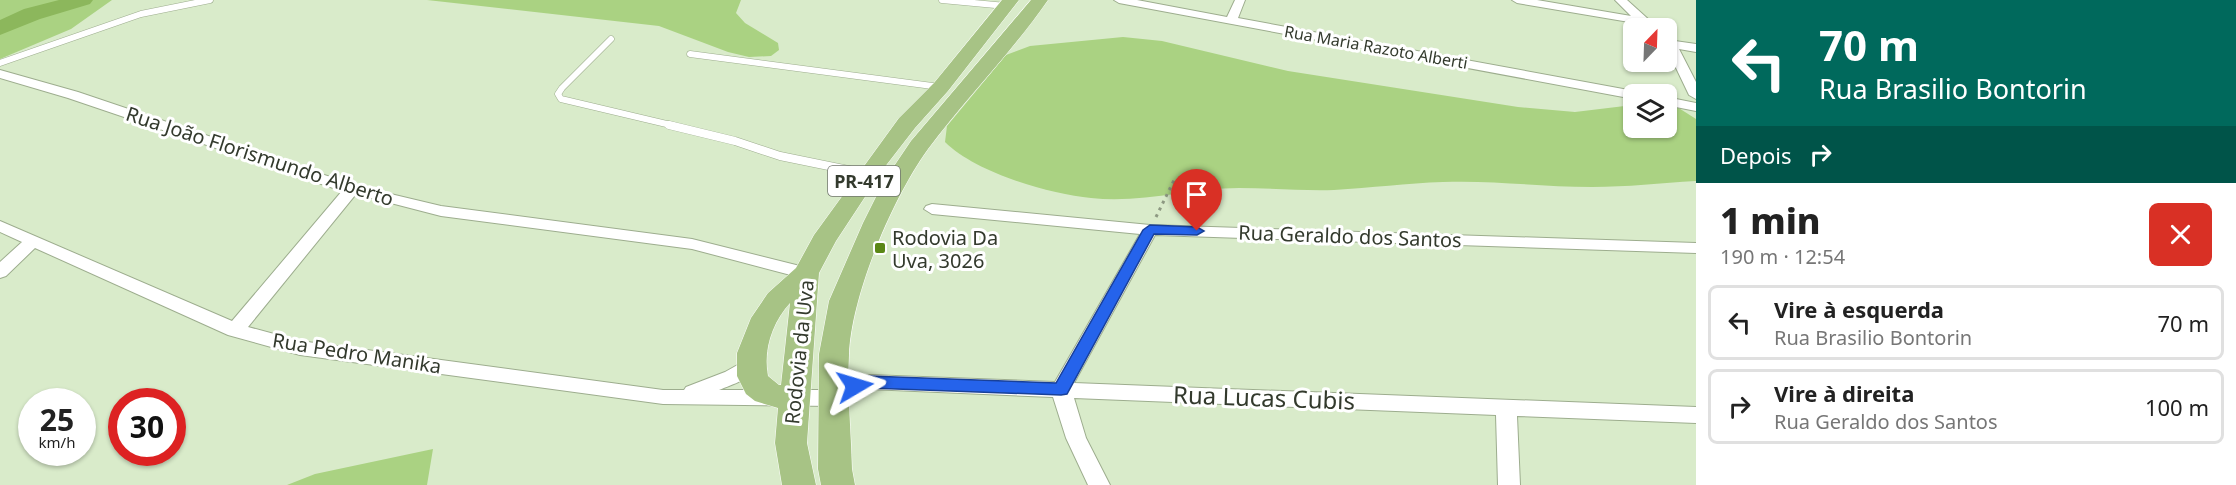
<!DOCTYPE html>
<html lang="pt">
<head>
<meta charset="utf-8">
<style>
	body { margin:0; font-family:"Noto Sans",sans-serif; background:#f6f6f6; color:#222; height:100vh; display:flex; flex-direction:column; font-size:22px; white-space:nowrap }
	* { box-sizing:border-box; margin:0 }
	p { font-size:20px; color:#767676 }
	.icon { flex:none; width:33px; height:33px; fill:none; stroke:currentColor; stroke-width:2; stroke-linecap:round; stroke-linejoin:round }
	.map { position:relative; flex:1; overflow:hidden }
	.drawer { display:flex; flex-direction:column; background:#fff; width:540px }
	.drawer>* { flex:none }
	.hud { background:#00695c; color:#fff; overflow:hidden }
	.needle { width:39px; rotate:23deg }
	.controls { position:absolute; left:1623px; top:18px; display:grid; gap:12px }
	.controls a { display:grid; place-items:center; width:54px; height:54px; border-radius:9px; background:#fff; box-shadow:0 2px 4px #0004; font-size:30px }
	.speed { position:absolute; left:18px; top:388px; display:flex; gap:12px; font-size:30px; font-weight:700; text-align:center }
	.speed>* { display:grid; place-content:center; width:78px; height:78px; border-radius:50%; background:#fff; box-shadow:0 2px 4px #0004; line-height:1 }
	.speed small { font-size:15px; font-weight:400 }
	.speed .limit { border:9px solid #d22; background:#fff; color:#111 }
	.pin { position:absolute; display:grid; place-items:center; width:51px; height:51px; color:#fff; margin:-62px -26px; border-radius:50% 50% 50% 0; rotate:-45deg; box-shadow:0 0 6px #0007 }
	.pin .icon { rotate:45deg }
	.me { position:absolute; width:66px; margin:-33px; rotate:83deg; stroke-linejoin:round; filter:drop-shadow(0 0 4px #0008) }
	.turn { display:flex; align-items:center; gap:21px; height:126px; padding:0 24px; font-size:27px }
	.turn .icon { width:78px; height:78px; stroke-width:2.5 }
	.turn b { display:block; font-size:42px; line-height:51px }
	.then { display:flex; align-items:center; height:57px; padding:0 24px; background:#0003; gap:12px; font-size:22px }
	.round { display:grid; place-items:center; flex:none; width:63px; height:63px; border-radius:9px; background:#f6f6f6 }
	.overview { display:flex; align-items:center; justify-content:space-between; height:102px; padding:0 24px }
	h1 { font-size:36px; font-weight:800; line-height:45px }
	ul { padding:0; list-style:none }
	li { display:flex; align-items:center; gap:18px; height:75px; margin:0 12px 9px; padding:0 12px; border:3px solid #e0e0e0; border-radius:9px }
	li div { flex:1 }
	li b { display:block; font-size:22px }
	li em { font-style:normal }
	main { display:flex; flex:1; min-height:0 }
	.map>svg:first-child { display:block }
	.green { fill:#aad282 }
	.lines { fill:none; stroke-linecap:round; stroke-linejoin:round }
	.river { fill:#8cb75c; fill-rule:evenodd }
	.lane-far1-casing { stroke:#9dad8e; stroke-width:7 }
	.lane-casing { stroke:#9dad8e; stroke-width:9 }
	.street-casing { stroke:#9dad8e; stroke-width:2 }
	.primary-casing { stroke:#fff; stroke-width:1 }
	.path { stroke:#8d9982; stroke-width:3; stroke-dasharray:3 4.5; stroke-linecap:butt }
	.lane-far1 { stroke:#fff; stroke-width:6 }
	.lane { stroke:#fff; stroke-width:8 }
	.street { fill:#fff; fill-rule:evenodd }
	.primary { fill:#a7c385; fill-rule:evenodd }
	.route { fill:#2563eb; stroke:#184099; stroke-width:1.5 }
	.poi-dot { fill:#5a8716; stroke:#fff; stroke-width:2 }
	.labels { text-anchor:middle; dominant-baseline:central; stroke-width:6; stroke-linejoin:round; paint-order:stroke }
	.far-street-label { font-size:16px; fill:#333a2d; stroke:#fff }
	.shield { fill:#fff; stroke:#70756c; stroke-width:1.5 }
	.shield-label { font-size:18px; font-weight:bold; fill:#333a2d }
	.street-label { font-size:20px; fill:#333a2d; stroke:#fff }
	.poi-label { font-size:20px; fill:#333a2d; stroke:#fff; text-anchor:start }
	.near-street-label { font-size:24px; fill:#333a2d; stroke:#fff }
</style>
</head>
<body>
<main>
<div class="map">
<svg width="1696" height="485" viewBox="0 0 1696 485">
	<rect width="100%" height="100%" fill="#d9ebca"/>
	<path class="green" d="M0,0H112L71,29L0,59Z
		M427,0H741L736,13L745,23L778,43L779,50L771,56L749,57L728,52L659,26Z
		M1123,37L1162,41L1288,71L1518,107L1575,112L1633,105L1634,128H1666L1667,105H1674L1696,119V181C1661,183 1627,187 1592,187C1542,187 1493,180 1443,182C1407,183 1371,188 1334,190C1303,191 1271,188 1239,188C1190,188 1140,204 1091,198C1048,194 975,172 945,142L947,126L1006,55L1030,46Z
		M433,449L427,485H287L315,474Z"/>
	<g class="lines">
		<path class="river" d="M59,0H93L90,4L40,19L0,35V20L24,9Z"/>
		<defs>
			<path id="lane-far1" d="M942,0L1006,6
				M611,39L562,88L558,94L561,99L675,126
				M690,54L940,87
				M0,63L141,14L210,0"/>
			<path id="lane" d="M669,125L735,141L780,156L868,174"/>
			<path id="street" d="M1114,0H1137L1227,17L1235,0H1245L1238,18L1634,91L1640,94H1634V99L1119,3Z
				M1512,0H1537L1631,16L1615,0H1627L1658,28H1646L1641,24L1517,3Z
				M1666,37L1675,41L1696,44V52L1679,49L1696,82V99L1689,95L1666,47Z
				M0,70L78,92L357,186L441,206L692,239L812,269L815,273L812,277L806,279L692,249L441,216L356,194L248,327L300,341L663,390H684L686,387L725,372L750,358L757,360L760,365C752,379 733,384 719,390H832L848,381L869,375L1055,382L1140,234L932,214L924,209L926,206L932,204L1150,225L1696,243V253L1155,235L1074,383L1696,407V423L1517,416L1520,485H1498L1496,415L1074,398L1086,438L1110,485H1088L1066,438L1053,397L869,389L836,406L663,404L300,355L228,335L35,248L6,276L0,278V262L22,242L0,232V221L232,321L342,191L68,98L0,78Z
				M1666,97L1696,103V111L1666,105Z"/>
			<path id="primary" d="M1002,0H1019L948,91L915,128L884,168L836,241L819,273L807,443L816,485H782L775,443L778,408L755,401L746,394L737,376V353L751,318L768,293L796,268L814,235L899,118L934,83ZM790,303L781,385H779L768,376C763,350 772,323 790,303Z
				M1031,0H1048C1012,52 966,98 928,149C893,197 851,295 849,355C847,393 851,431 852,469L855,485H821L818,469L819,354L829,301L863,223L884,181L911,141Z"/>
		</defs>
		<use href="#lane-far1" class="lane-far1-casing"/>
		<use href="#lane" class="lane-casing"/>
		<use href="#street" class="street-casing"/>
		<use href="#primary" class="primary-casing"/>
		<path class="path" d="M1156,217L1175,178"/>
		<use href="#lane-far1" class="lane-far1"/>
		<use href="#lane" class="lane"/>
		<use href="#street" class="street"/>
		<use href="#primary" class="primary"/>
	</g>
	<path class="route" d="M1150,225L1197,227L1204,231L1197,235L1154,234L1067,394L1061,395L869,388L855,392L849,391L846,386L849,382L869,376L1056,383L1143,230Z"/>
	<rect class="poi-dot" x="874" y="242" width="12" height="12" rx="3"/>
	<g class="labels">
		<g class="far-street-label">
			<text transform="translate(1376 47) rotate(10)">Rua Maria Razoto Alberti</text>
		</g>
		<rect class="shield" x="828" y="166" width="72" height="30" rx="4.5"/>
		<g class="shield-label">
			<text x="864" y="181">PR-417</text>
		</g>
		<g class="street-label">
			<text transform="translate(260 156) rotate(18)">Rua João Florismundo Alberto</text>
			<text transform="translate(1350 236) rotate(2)">Rua Geraldo dos Santos</text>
			<text transform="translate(799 352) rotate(-84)">Rodovia da Uva</text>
			<text transform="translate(357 353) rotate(9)">Rua Pedro Manika</text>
		</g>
		<g class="poi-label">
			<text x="892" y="237">Rodovia Da<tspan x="892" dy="23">Uva, 3026</tspan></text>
		</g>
		<g class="near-street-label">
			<text transform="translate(1264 397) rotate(2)">Rua Lucas Cubis</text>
		</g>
	</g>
</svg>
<div class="controls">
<a><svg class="needle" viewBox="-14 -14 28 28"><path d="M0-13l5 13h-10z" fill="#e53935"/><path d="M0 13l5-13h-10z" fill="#767676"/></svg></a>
<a><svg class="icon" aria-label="layers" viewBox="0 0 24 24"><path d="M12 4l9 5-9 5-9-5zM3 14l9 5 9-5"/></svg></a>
</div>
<div class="speed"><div>25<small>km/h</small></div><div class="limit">30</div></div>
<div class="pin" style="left:1197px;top:231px;background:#d93025"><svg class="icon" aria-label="arrive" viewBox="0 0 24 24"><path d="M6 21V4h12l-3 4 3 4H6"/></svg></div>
<svg class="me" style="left:855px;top:386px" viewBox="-20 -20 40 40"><path d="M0-17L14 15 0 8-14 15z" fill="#2563eb" stroke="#fff" stroke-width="4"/></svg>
</div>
<section class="drawer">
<div class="hud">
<div class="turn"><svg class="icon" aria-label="left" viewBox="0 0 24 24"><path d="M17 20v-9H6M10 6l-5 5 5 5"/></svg><div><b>70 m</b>Rua Brasilio Bontorin</div></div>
<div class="then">Depois<svg class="icon" aria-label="right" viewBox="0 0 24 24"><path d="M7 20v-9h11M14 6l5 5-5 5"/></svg></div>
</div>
<div class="overview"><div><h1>1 min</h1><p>190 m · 12:54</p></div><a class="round" style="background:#d93025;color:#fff"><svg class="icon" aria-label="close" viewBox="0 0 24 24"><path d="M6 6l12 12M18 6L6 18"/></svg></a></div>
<ul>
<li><svg class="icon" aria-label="left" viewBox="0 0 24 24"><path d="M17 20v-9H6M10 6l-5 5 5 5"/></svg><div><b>Vire à esquerda</b><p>Rua Brasilio Bontorin</p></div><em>70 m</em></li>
<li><svg class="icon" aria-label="right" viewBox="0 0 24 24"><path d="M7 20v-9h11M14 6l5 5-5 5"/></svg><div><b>Vire à direita</b><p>Rua Geraldo dos Santos</p></div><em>100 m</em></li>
</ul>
</section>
</main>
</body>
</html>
